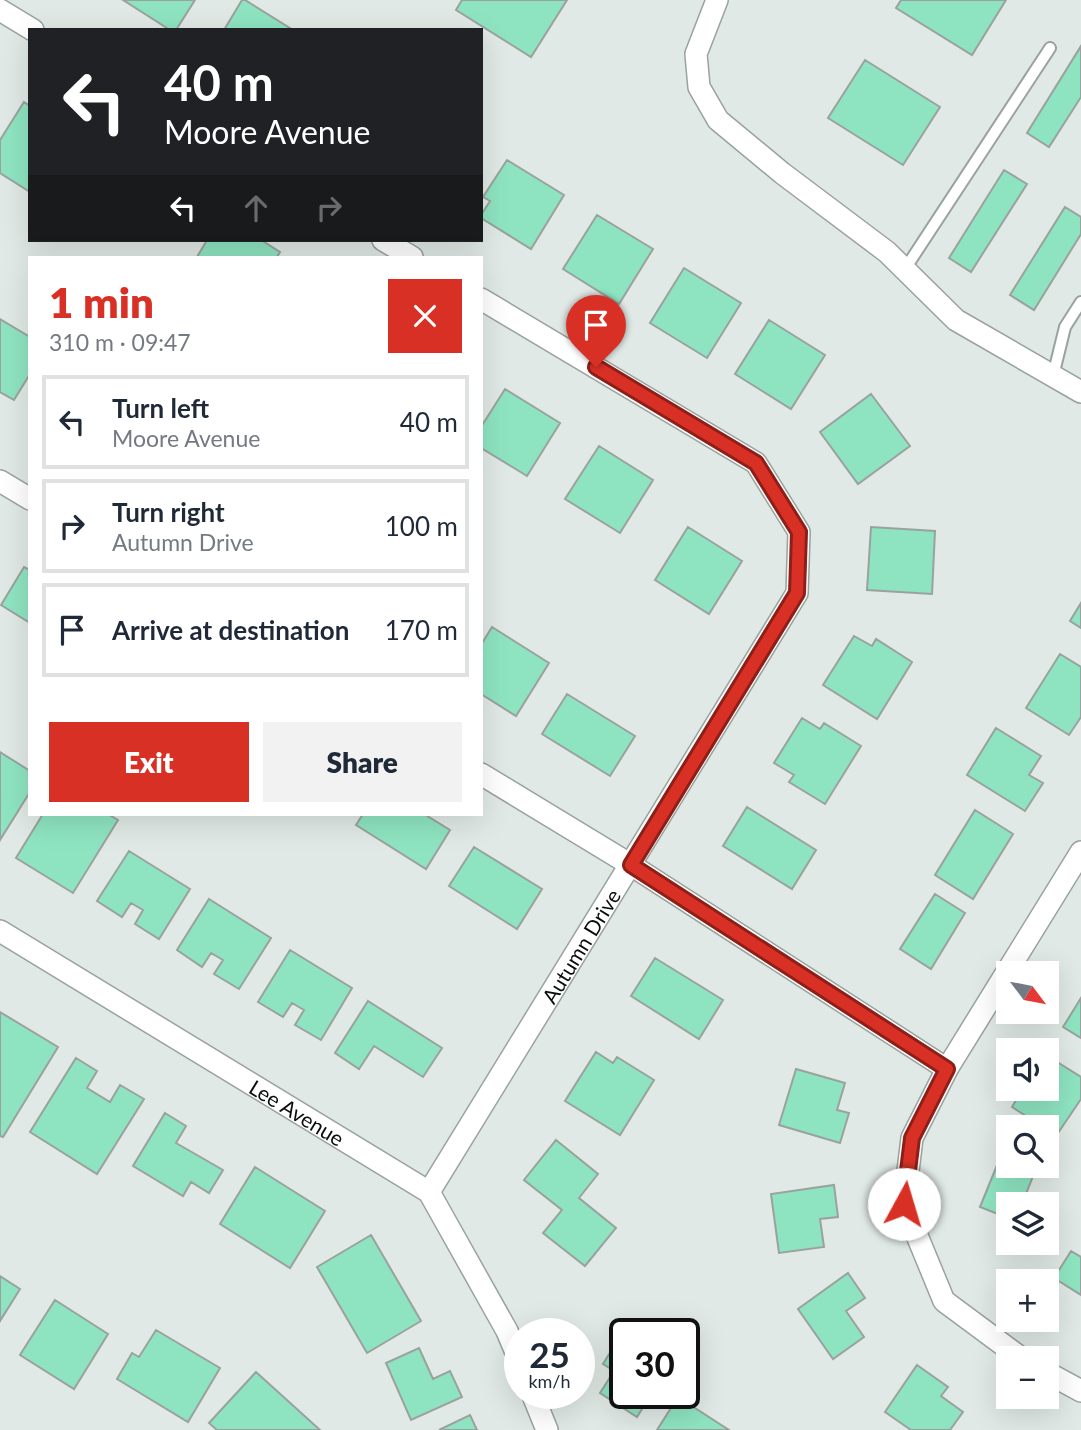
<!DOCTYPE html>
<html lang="en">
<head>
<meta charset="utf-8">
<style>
	body { margin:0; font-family:Lato,sans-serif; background:#f2f2f3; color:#1f2937; height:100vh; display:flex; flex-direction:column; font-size:26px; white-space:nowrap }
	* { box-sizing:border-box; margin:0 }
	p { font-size:23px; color:#747a83 }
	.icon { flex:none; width:38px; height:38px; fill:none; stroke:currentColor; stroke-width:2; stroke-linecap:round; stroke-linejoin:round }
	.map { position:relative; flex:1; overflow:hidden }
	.panel { position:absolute; left:28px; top:256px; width:455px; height:560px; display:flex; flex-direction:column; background:#fff; border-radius:0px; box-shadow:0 7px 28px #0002 }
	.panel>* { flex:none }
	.top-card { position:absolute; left:28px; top:28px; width:455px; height:214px; border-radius:0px; box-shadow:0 7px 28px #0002; background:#202124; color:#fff; overflow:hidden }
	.needle { width:46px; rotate:122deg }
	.fabs { position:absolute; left:996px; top:961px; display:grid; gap:14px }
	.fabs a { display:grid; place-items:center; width:63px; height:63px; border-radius:0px; background:#fff; box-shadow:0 7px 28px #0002; font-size:35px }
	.speed { position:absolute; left:504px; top:1318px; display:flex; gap:14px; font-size:35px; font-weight:700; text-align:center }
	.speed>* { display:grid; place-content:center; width:91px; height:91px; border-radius:50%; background:#fff; box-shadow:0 7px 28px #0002; line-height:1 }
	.speed small { font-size:18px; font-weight:400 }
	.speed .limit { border:4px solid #111; border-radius:10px; background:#fff; color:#111 }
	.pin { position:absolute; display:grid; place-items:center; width:60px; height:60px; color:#fff; margin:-72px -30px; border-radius:50% 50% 50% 0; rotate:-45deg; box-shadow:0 0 7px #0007 }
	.pin .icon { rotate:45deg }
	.me { position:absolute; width:77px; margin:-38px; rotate:6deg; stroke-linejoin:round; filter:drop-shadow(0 0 5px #0008) }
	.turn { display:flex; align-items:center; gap:24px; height:147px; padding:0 21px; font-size:32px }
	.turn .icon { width:91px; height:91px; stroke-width:2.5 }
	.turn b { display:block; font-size:49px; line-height:60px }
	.lanes { display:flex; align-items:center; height:66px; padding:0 21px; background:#0003; justify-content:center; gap:35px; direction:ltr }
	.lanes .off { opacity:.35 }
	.round { display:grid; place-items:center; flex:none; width:74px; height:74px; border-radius:0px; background:#f2f2f3 }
	.overview { display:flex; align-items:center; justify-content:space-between; height:119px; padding:0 21px }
	h1 { font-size:42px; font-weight:800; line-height:52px; color:#d93025 }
	.action { display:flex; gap:14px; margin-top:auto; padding:14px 21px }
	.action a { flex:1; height:80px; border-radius:0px; background:#d93025; color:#fff; font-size:28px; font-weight:800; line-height:80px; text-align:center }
	.action a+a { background:#f2f2f3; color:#1f2937 }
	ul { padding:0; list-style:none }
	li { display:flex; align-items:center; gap:21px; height:94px; margin:0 14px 10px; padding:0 7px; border:4px solid #e0e1e3; border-radius:0px }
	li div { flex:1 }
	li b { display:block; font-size:26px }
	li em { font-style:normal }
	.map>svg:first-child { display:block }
	.building { fill:#8ee4c1; stroke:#9aa29f; stroke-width:2 }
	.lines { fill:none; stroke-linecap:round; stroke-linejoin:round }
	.service-casing { stroke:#9aa29e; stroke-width:14 }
	.minor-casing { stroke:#9aa29e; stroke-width:24 }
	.service { stroke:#fff; stroke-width:10 }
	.minor { stroke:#fff; stroke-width:21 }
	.route-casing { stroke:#8d1f18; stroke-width:18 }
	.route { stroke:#d93025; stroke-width:12 }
	.labels { text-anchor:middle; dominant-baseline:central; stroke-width:5; stroke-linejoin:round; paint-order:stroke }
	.street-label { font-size:21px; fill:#0a0d0c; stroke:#e0e9e5 }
</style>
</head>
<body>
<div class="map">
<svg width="1081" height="1430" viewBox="0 0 1081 1430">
	<rect width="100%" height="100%" fill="#e0e9e5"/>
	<path class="building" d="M123,0H195L176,30H170Z
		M242,0H245L293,30H224Z
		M462,0H567L531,57L456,10Z
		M901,0H1006L972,55L896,8Z
		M1081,46V97L1049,147L1027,133Z
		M865,60L940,107L903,165L828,118Z
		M24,102L30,106V192L0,173V140Z
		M507,160L564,195L531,249L481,218V215L490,201L483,197Z
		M1004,170L1027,184L971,272L949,258Z
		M1065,207L1081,217V234L1034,310L1010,295Z
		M597,215L653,249L619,304L563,269Z
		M207,240H261L280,252L277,257H197Z
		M684,268L741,303L707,358L650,323Z
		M0,319L30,337V374L14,400L0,392Z
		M769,320L825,355L791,409L735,374Z
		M505,389L560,423L527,476L481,448V427Z
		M871,394L910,446L858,484L820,432Z
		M599,446L653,480L620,533L565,499Z
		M688,527L742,561L709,614L655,580Z
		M871,527L935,531L932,594L867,590Z
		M24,567L30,570V623L1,605Z
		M1081,603V628L1070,621Z
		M492,627L549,663L516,716L481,694V645Z
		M854,636L872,646L876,639L912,662L877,719L823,685Z
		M1060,654L1081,667V717L1069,735L1026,708Z
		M567,694L635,736L610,776L542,734Z
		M802,718L820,729L824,723L861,746L825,804L789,782L794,775L774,763Z
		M996,728L1041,756L1029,775L1043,783L1025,811L967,775Z
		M0,752L30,771V792L0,840Z
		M747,807L816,850L792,889L723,846Z
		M975,810L1013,834L973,899L935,875Z
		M43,814H108L118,820L73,893L16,858Z
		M363,814H424L450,830L426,869L356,825Z
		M474,847L542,889L517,929L449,886Z
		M129,851L190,889L159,939L135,924L143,910L131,903L122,917L97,901Z
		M935,894L965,913L931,969L900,949Z
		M209,899L271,938L239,989L214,974L223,960L211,953L202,967L177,950Z
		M290,950L352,988L321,1040L295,1025L304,1010L292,1003L283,1017L258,1002Z
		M655,958L723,1000L699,1039L631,996Z
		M1081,998V1038L1063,1027Z
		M368,1001L442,1048L423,1077L374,1046L359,1069L335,1053Z
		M0,1012L58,1047L3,1137L0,1136Z
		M596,1052L613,1063L617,1057L654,1080L620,1135L565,1101Z
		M76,1058L97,1071L87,1088L110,1102L120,1085L144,1099L97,1174L30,1132Z
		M1054,1060L1081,1077V1099L1056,1136L1046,1130V1127H1043L1012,1107L1023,1088H1031L1034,1090L1035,1088H1046V1071Z
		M796,1069L845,1083L837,1110L849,1113L840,1143L779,1125Z
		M165,1113L186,1126L176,1143L223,1170L209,1193L191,1182L183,1196L133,1166Z
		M556,1140L598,1174L579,1198L616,1228L585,1266L543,1233L562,1210L524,1180Z
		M1004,1148L1008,1150V1166H1037L1022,1204H1008V1218L980,1207Z
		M255,1167L325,1211L290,1268L220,1224Z
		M834,1185L838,1217L820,1219L824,1247L779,1253L771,1194Z
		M371,1235L421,1321L367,1353L317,1267Z
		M1071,1251L1081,1257V1295L1054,1278Z
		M848,1273L865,1298L846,1311L864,1337L833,1359L798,1309Z
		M0,1276L20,1289L0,1321Z
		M55,1300L108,1334L74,1389L20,1355Z
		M156,1330L220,1368L188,1422L117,1379L132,1353L139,1357Z
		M616,1343L625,1348V1393H652L637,1417L600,1393L614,1371L603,1364Z
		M419,1348L433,1379L450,1371L462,1397L411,1420L386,1363Z
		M917,1365L948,1387L941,1396L963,1412L950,1430H911L885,1412Z
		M256,1372L320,1430H217L209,1423Z
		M678,1397L729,1430H657Z
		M470,1415L477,1430H439Z"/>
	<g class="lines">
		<defs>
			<path id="service" d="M905,269L1050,48
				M1053,376L1065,327L1081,302"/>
			<g id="minor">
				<path d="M717,0L696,54L699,87L718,120L782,173L887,252L956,320L1081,392"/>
				<path d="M0,10L33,30"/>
				<path d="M383,240L412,257"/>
				<path d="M0,481L30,499"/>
				<path d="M481,774L631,865L947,1069"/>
				<path id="s1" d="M0,931L429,1192L507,1331L520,1362"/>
				<path id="s2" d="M429,1192L797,593L799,532L756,463L481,299"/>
				<path d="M1021,1358L944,1301L904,1204L912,1138L947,1069L1081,852"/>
				<path d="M1046,1372L1081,1391"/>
				<path d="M532,1393L547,1430"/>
			</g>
		</defs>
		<use href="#service" class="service-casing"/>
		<use href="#minor" class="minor-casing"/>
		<use href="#service" class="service"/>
		<use href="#minor" class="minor"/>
	</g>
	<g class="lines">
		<defs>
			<path id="route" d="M596,367L756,463L799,532L797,593L631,865L947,1069L912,1138L904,1204"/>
		</defs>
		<use href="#route" class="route-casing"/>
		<use href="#route" class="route"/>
	</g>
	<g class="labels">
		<g class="street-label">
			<text stroke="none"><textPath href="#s2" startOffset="289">Autumn Drive</textPath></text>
			<text stroke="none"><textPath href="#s1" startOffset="348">Lee Avenue</textPath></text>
		</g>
	</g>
</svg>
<div class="fabs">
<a><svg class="needle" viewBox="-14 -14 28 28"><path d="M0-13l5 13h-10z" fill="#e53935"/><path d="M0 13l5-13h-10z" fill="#747a83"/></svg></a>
<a><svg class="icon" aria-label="sound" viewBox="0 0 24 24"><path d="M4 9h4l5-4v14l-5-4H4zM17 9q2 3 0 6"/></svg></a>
<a><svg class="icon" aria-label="search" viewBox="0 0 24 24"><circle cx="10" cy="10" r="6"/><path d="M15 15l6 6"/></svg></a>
<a><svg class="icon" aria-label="layers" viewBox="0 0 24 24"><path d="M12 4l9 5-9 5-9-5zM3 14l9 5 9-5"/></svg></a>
<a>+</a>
<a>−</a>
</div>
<div class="speed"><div>25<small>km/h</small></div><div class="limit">30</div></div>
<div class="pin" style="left:596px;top:367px;background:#d93025"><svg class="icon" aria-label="arrive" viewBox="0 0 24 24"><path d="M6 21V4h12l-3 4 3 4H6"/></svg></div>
<svg class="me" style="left:904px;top:1204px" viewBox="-20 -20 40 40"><circle r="19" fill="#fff"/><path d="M0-13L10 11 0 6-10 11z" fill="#d93025"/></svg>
<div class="top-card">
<div class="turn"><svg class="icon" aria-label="left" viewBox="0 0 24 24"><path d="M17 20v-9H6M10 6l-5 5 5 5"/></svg><div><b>40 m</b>Moore Avenue</div></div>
<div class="lanes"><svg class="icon" aria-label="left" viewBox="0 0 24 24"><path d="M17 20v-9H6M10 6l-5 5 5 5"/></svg><svg class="icon off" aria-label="ahead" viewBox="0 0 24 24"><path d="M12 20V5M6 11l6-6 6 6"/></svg><svg class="icon off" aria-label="right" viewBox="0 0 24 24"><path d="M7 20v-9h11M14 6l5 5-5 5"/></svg></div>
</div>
<section class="panel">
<div class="overview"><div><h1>1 min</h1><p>310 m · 09:47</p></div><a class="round" style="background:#d93025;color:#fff"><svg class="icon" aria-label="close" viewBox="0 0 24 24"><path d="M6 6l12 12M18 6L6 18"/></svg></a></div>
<ul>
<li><svg class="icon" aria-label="left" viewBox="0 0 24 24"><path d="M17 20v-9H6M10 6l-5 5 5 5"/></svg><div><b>Turn left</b><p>Moore Avenue</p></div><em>40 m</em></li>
<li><svg class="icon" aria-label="right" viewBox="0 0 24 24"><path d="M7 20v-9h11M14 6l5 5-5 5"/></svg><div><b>Turn right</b><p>Autumn Drive</p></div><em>100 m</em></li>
<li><svg class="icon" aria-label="arrive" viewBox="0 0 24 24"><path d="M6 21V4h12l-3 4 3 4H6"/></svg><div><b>Arrive at destination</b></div><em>170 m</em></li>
</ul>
<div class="action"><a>Exit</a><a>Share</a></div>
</section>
</div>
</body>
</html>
